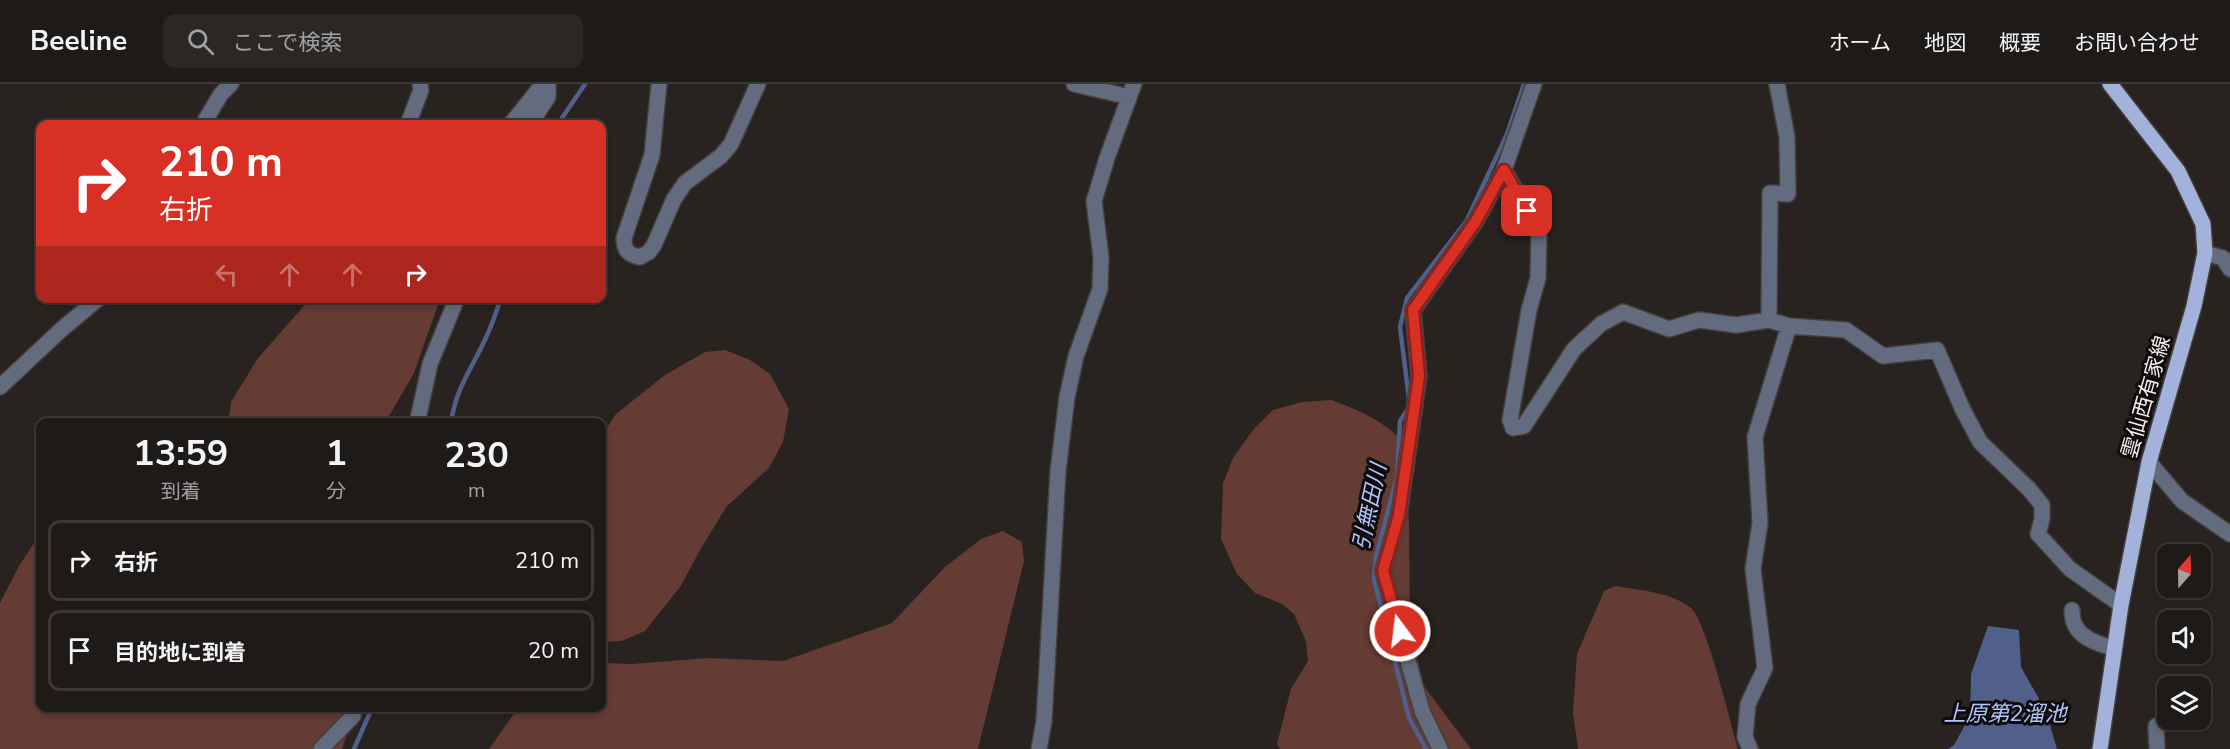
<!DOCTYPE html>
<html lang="ja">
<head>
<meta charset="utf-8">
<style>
	body { margin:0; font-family:"Nunito Sans","Noto Sans JP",sans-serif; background:#2b2725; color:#f1f3f6; height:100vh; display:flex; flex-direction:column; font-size:22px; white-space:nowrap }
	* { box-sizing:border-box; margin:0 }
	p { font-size:20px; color:#a1a1a2 }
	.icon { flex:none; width:33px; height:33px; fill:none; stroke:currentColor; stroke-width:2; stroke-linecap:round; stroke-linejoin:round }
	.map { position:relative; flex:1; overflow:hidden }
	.details { position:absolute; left:36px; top:334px; width:570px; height:294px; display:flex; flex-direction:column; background:#1e1a18; border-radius:12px; box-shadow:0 3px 9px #0003,0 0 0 2px #3c3837 }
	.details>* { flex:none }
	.top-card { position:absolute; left:36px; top:36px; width:570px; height:183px; border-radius:12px; box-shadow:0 3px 9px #0003,0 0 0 2px #3c3837; background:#d93025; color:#fff; overflow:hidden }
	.needle { width:39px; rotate:20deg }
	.buttons { position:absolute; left:2157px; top:460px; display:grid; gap:12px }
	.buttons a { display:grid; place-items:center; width:54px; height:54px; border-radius:12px; background:#1e1a18; box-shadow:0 3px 9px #0003,0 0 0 2px #3c3837; font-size:30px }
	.pin { position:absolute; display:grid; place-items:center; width:51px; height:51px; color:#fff; margin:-26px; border-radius:12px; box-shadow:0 3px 9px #0006 }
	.me { position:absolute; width:66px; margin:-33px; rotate:345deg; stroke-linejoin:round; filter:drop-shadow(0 0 4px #0008) }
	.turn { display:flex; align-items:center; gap:21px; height:126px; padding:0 24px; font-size:27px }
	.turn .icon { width:78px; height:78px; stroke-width:2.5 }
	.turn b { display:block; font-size:42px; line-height:51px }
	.lanes { display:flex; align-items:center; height:57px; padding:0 24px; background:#0003; justify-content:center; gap:30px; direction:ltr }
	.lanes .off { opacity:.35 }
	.eta { display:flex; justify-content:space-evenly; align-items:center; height:102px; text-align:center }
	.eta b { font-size:36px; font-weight:700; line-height:42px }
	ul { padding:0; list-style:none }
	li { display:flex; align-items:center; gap:18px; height:81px; margin:0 12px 9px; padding:0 12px; border:3px solid #3c3837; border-radius:12px }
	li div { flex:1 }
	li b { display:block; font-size:22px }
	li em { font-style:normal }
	header { display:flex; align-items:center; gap:36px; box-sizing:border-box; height:84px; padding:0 30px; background:#1e1a18; border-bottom:2px solid #3c3837 }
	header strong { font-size:28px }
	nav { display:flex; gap:33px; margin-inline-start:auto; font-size:21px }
	.search { width:420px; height:54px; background:#2b2725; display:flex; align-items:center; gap:15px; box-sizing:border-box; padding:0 21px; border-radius:12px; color:#a1a1a2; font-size:22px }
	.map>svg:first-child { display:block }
	.green { fill:#643c33 }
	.water { fill:#50608b }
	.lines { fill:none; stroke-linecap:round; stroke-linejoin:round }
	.stream { stroke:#50608b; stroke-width:4.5 }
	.minor-casing { stroke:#443f3d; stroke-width:18 }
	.major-casing { stroke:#443f3d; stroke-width:18 }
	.minor { stroke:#636b7e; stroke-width:15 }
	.major { stroke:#a2b2da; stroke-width:15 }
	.route-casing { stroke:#8d1f18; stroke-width:15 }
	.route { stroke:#d93025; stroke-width:10 }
	.labels { text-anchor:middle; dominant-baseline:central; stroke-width:6; stroke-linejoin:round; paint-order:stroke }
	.street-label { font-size:21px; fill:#f3efee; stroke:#0f0c0b }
	.water-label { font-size:22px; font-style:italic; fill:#afc5fc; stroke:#0f0c0b }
</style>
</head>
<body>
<header>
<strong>Beeline</strong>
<div class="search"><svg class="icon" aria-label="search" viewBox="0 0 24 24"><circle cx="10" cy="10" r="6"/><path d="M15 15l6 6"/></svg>ここで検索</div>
<nav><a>ホーム</a><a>地図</a><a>概要</a><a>お問い合わせ</a></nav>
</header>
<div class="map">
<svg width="2230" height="665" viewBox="0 0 2230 665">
	<rect width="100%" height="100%" fill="#282220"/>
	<path class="green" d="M310,215H440L414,289L385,339H228L231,318L258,274Z
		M725,266L750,276L770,290L789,325L783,358L769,384L727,422L703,461L680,503L645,547L622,557L602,558V351L616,330L665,291L705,268Z
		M1331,316C1361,327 1378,334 1402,356L1409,437L1410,536L1423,601L1471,665H1280L1277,660L1291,605L1308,577L1306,557L1294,530L1282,520L1255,509L1237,490L1221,455L1223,399L1233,374L1253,346L1273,326L1302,318Z
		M1003,447L1022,458L1024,477L978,665H489L518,624H602V579L632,580L708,574L783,577L892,539L945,483L981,455Z
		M40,450V624H356L342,665H0V519L19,482Z
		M1615,502C1639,506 1671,508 1691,524C1706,536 1731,641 1738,665H1578L1573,629L1577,570L1604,507Z"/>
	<path class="water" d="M1988,542L2019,546L2021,583L2046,627L2057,665H1948L1954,661L1970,632L1971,590Z"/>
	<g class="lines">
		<path class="stream" d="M558,40L585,0
			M1409,315L1400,243L1407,214L1467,136L1507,50L1524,0
			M1409,323L1400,337L1397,393L1376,472L1374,495L1409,634L1426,665
			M451,339C456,302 474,282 488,249C493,238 497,226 501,214
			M354,665L372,624"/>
		<defs>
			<path id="minor" d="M659,0L652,71L624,154C624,166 628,171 640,173L649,168L654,161L674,115L685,99L721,72L731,60L758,0
				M1074,0L1129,13
				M203,40L221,10L231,0
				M408,40L421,6L420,0
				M511,40L543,0
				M530,40L548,13V0
				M1504,86L1539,147L1538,194L1529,226L1510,336L1513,344L1524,342L1574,265L1601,240L1623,228L1669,245L1699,236L1736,241L1769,236L1789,242
				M2205,169L2223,174L2230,185
				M1769,236L1770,109L1788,110L1787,53L1777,0
				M0,303L62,245L99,214
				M417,339L430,280L457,214
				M2149,378L2182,417L2230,450
				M2072,526C2072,531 2073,537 2075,541C2081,555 2101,561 2114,564
				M2156,642L2157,665
				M321,665L353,632L355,624
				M1039,665L1044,637L1058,387L1067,313L1076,272L1100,205L1101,173L1094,117L1107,74L1134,0
				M1440,665L1422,627L1383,487L1399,431L1419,292L1413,226L1476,137L1504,86L1534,0
				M1750,665L1745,653L1748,620L1765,584L1753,485L1760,439L1755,353L1789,242L1846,246L1883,272L1937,266L1963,326L1980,358L2029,405L2042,421V435L2038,450L2070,485L2121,521"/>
			<path id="major" d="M2100,665L2121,521L2149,378L2194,222L2205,169L2203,140L2178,87L2110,0"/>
		</defs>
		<use href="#minor" class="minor-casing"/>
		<use href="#major" class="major-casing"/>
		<use href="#minor" class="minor"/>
		<use href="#major" class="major"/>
	</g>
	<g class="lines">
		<defs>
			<path id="route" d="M1400,547L1383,487L1399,431L1419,292L1413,226L1476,137L1504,86L1527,127"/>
		</defs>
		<use href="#route" class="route-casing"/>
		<use href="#route" class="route"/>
	</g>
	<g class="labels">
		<g class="street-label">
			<text transform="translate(2146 313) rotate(-74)">雲仙西有家線</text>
		</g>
		<g class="water-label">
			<text transform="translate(1370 423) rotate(-78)">引無田川</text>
			<text x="2005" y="630">上原第2溜池</text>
		</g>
	</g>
</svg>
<div class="buttons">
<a><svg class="needle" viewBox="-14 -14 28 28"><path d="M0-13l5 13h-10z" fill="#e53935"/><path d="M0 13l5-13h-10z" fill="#a1a1a2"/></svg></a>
<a><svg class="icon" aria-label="sound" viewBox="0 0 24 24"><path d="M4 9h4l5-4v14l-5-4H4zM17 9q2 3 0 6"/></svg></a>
<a><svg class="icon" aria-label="layers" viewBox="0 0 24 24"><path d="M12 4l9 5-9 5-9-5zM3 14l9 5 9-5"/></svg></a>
</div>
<div class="pin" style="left:1527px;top:127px;background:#d93025"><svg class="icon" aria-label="arrive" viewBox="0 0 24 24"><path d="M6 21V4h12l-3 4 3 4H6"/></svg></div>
<svg class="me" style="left:1400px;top:547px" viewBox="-20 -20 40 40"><circle r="17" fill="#d93025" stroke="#fff" stroke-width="3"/><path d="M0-11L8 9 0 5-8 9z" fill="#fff"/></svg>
<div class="top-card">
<div class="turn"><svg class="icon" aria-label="right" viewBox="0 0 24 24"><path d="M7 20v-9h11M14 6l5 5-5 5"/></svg><div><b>210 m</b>右折</div></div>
<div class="lanes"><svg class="icon off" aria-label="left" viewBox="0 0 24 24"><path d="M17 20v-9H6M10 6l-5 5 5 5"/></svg><svg class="icon off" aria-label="ahead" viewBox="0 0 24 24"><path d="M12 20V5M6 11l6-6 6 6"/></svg><svg class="icon off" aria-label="ahead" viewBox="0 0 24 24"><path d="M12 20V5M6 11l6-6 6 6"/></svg><svg class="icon" aria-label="right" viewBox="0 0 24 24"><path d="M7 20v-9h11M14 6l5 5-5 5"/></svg></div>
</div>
<section class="details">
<div class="eta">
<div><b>13:59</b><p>到着</p></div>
<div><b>1</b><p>分</p></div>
<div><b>230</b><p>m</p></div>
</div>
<ul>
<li><svg class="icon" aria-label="right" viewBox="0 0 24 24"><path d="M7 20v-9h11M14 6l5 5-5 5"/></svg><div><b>右折</b></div><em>210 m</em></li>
<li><svg class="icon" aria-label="arrive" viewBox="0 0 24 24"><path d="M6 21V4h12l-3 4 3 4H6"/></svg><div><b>目的地に到着</b></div><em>20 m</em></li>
</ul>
</section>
</div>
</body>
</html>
